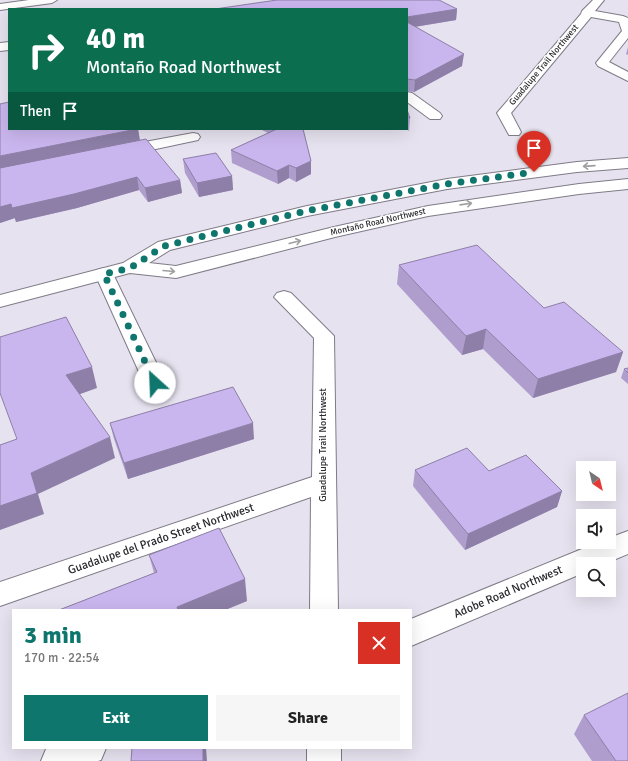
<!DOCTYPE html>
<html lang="en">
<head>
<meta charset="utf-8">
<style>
	body { margin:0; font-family:Signika,sans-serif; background:#f6f6f6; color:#222; height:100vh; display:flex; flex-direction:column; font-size:15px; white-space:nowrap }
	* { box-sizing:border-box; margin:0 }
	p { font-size:13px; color:#767676 }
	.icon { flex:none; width:22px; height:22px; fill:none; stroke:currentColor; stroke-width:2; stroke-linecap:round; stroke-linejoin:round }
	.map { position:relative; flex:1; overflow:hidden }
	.details { position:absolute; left:12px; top:609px; width:400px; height:140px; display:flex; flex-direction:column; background:#fff; border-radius:0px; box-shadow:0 4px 16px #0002 }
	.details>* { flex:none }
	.guide { position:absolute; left:8px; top:8px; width:400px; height:122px; border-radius:0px; box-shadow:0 4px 16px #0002; background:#0b6e4f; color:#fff; overflow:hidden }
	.needle { width:26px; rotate:145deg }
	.tools { position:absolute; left:576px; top:461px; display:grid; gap:8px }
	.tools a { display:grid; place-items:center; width:40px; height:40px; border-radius:0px; background:#fff; box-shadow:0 4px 16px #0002; font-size:20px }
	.pin { position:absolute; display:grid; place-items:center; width:34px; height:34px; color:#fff; margin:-41px -17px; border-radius:50% 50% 50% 0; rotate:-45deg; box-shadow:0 0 4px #0007 }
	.pin .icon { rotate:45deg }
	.me { position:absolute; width:44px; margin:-22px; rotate:335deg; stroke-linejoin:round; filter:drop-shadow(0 0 3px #0008) }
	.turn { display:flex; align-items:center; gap:14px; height:84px; padding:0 12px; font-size:18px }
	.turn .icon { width:52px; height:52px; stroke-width:2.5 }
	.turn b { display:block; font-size:28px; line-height:34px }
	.then { display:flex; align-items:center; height:38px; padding:0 12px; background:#0003; gap:8px; font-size:15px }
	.round { display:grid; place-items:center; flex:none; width:42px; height:42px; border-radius:0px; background:#f6f6f6 }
	.headline { display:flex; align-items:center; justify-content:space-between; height:68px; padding:0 12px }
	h1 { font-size:24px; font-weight:700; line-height:30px; color:#0f766e }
	.action { display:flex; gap:8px; margin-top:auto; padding:8px 12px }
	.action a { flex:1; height:46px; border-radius:0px; background:#0f766e; color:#fff; font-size:16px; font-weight:700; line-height:46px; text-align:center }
	.action a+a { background:#f6f6f6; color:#222 }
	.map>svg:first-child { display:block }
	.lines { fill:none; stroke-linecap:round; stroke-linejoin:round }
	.minor-casing { stroke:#7f7b87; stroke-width:2 }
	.major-casing { stroke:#7f7b87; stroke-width:2 }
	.minor { fill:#fff; fill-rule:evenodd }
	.major { fill:#fff; fill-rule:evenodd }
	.wall { fill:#ae9dcd }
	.shaded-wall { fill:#8d7fa7 }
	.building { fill:#cab6ee; stroke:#8d7fa7 }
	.oneway { stroke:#9f9ea0 }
	.route { stroke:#0f766e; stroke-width:7; stroke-dasharray:0 12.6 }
	.labels { text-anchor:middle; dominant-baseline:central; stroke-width:3; stroke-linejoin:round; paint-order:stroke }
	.far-street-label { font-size:9px; fill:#29282d; stroke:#fff }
	.street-label { font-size:10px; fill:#29282d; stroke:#fff }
	.near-street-label { font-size:12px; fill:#29282d; stroke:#fff }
</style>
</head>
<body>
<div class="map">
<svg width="628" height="761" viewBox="0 0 628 761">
	<rect width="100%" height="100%" fill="#e6e2ef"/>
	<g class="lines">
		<defs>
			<path id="minor" d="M29,0H57L52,3L0,10V4Z
				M593,0H604L595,11L623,16L628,18V38L609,62L628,72V81L598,66L596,63L622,31L619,22L591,17L511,113L521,132L519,135H509L497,113L581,14L582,11Z
				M9,42V50L0,51V43Z
				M407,92L412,93L440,113L442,116L440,119H430L407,102Z
				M193,133L198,134L200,137L198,140L123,156L118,154L115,151L118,148L123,146Z
				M104,268L111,270L113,274L166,383L163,388L155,390L147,388L144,383L95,274L97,270Z
				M284,291L291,293L334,336L338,610H310L311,497L0,606V582L312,477L314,338L274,297L277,293Z
				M628,531V554L604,564H583V573L411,646V619L599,542H609V538Z
				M49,748H106L101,760L98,761H41L46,749Z
				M307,748H341V761H307Z"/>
			<path id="major" d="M628,158V168L577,172L447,189L307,216L170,250L149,263L176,266L334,227L428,206L579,184L628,179V189L579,194L428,216L335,237L176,278L130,273L0,307V295L123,263L158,242L307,206L447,179L577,162Z"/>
		</defs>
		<use href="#minor" class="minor-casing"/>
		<use href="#major" class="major-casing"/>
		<use href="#minor" class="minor"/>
		<use href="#major" class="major"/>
	</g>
	<path class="wall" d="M407,9H457L456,20L415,27L462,66L414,92L407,91Z
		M628,47V55L626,54Z
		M9,102L138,129L140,140L180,180L182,193L148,202L139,190L77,208L16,222L15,218L0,223Z
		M407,110L410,118L409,131L406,129H407Z
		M260,129H303L311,161V174L296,182L289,178L278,184L232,163L231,150L268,133Z
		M183,159L232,176L233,190L199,197L185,173Z
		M399,265L544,308L623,352L616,372L533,398L483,349L462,355L397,284Z
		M628,368V384L621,378L624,369Z
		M110,423L254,439L128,479L114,439Z
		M415,470L489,471L562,491L557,507L465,550L413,486Z
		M149,555L247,601L225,610H59L154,573Z
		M584,715L628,761H592L574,734Z"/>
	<path class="shaded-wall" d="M457,9L456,20L407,28V17Z
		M464,54L462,66L414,92L415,80Z
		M138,129L140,142L0,171V156Z
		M311,161V174L296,182V168Z
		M289,165V178L278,184L277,171Z
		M232,176L233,190L199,197L197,183Z
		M137,177L139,190L77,208L16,222L12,208Z
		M180,180L182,193L148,202L145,188Z
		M11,204L15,218L0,223V207Z
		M486,329L483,349L462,355L466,336Z
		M623,352L616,372L533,398L538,379Z
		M92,367L97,388L72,397L66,375Z
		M253,423L254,439L128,479L124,463Z
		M110,437L115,458L38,494L44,514L0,530V506L31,473Z
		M562,491L557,507L465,550L468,534Z
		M245,579L247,601L225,610H177V607Z
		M203,748H206L207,761H203Z"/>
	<path class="building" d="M277,0H439L457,9L407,17V9H215Z
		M407,22L464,54L415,80L407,79Z
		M9,102V129H137L0,156V104Z
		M407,110L410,118L407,116Z
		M277,129H303L311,161L296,168L289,165L277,171L231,150Z
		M146,139L180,180L145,188L137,177L74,194L12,208L11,204L0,207V168Z
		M216,153L232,176L197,183L183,159Z
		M477,245L544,308L564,302L623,352L538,379L486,329L466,336L399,265Z
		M66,317L92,367L66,375L110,437L31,473L37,493L0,506V445L17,439L0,393V337Z
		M628,368V373L624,369Z
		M233,387L253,423L124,463L110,423Z
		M467,448L489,471L526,455L562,491L468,534L415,470Z
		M219,528L245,579L177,607L178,610H59L157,572L149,555Z
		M628,693V761H616L584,715Z
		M132,748H203V761H131Z"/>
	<defs><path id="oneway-shaft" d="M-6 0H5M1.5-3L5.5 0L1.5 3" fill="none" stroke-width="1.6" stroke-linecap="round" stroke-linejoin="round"/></defs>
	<g class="oneway">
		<use href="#oneway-shaft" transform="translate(589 166) rotate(176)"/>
		<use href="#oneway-shaft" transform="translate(466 204) rotate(-8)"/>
		<use href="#oneway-shaft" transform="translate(295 242) rotate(-14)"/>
		<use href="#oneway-shaft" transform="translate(169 271) rotate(5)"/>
	</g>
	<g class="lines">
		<path class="route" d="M155,383L104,274L130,268L164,246L306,211L447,184L534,172"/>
	</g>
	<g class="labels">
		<g class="far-street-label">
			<text transform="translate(544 65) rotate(-50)">Guadalupe Trail Northwest</text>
			<text transform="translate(378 222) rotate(-13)">Montaño Road Northwest</text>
		</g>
		<g class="street-label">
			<text transform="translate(323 445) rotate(-90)">Guadalupe Trail Northwest</text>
		</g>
		<g class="near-street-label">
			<text transform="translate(161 539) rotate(-19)">Guadalupe del Prado Street Northwest</text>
			<text transform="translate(508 592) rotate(-23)">Adobe Road Northwest</text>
		</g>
	</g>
</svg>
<div class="tools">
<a><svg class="needle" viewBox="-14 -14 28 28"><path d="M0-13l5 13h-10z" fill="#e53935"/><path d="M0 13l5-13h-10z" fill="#767676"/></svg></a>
<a><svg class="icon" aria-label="sound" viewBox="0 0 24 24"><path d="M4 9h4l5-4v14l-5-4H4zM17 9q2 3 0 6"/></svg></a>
<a><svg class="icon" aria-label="search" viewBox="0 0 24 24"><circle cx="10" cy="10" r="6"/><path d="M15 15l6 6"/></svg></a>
</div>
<div class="pin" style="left:534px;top:172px;background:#d93025"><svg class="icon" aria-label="arrive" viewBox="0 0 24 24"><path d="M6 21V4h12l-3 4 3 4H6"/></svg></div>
<svg class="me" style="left:155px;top:383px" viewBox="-20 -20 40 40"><circle r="19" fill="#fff"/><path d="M0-13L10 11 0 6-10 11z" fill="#0f766e"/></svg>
<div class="guide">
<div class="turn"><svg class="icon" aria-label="right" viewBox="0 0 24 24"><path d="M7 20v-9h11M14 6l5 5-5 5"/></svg><div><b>40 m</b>Montaño Road Northwest</div></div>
<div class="then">Then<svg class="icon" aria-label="arrive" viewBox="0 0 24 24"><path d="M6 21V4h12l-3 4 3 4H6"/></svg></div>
</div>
<section class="details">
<div class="headline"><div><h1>3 min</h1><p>170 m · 22:54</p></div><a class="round" style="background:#d93025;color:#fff"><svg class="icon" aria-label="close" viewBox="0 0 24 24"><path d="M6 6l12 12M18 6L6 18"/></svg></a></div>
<div class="action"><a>Exit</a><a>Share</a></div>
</section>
</div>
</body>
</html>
